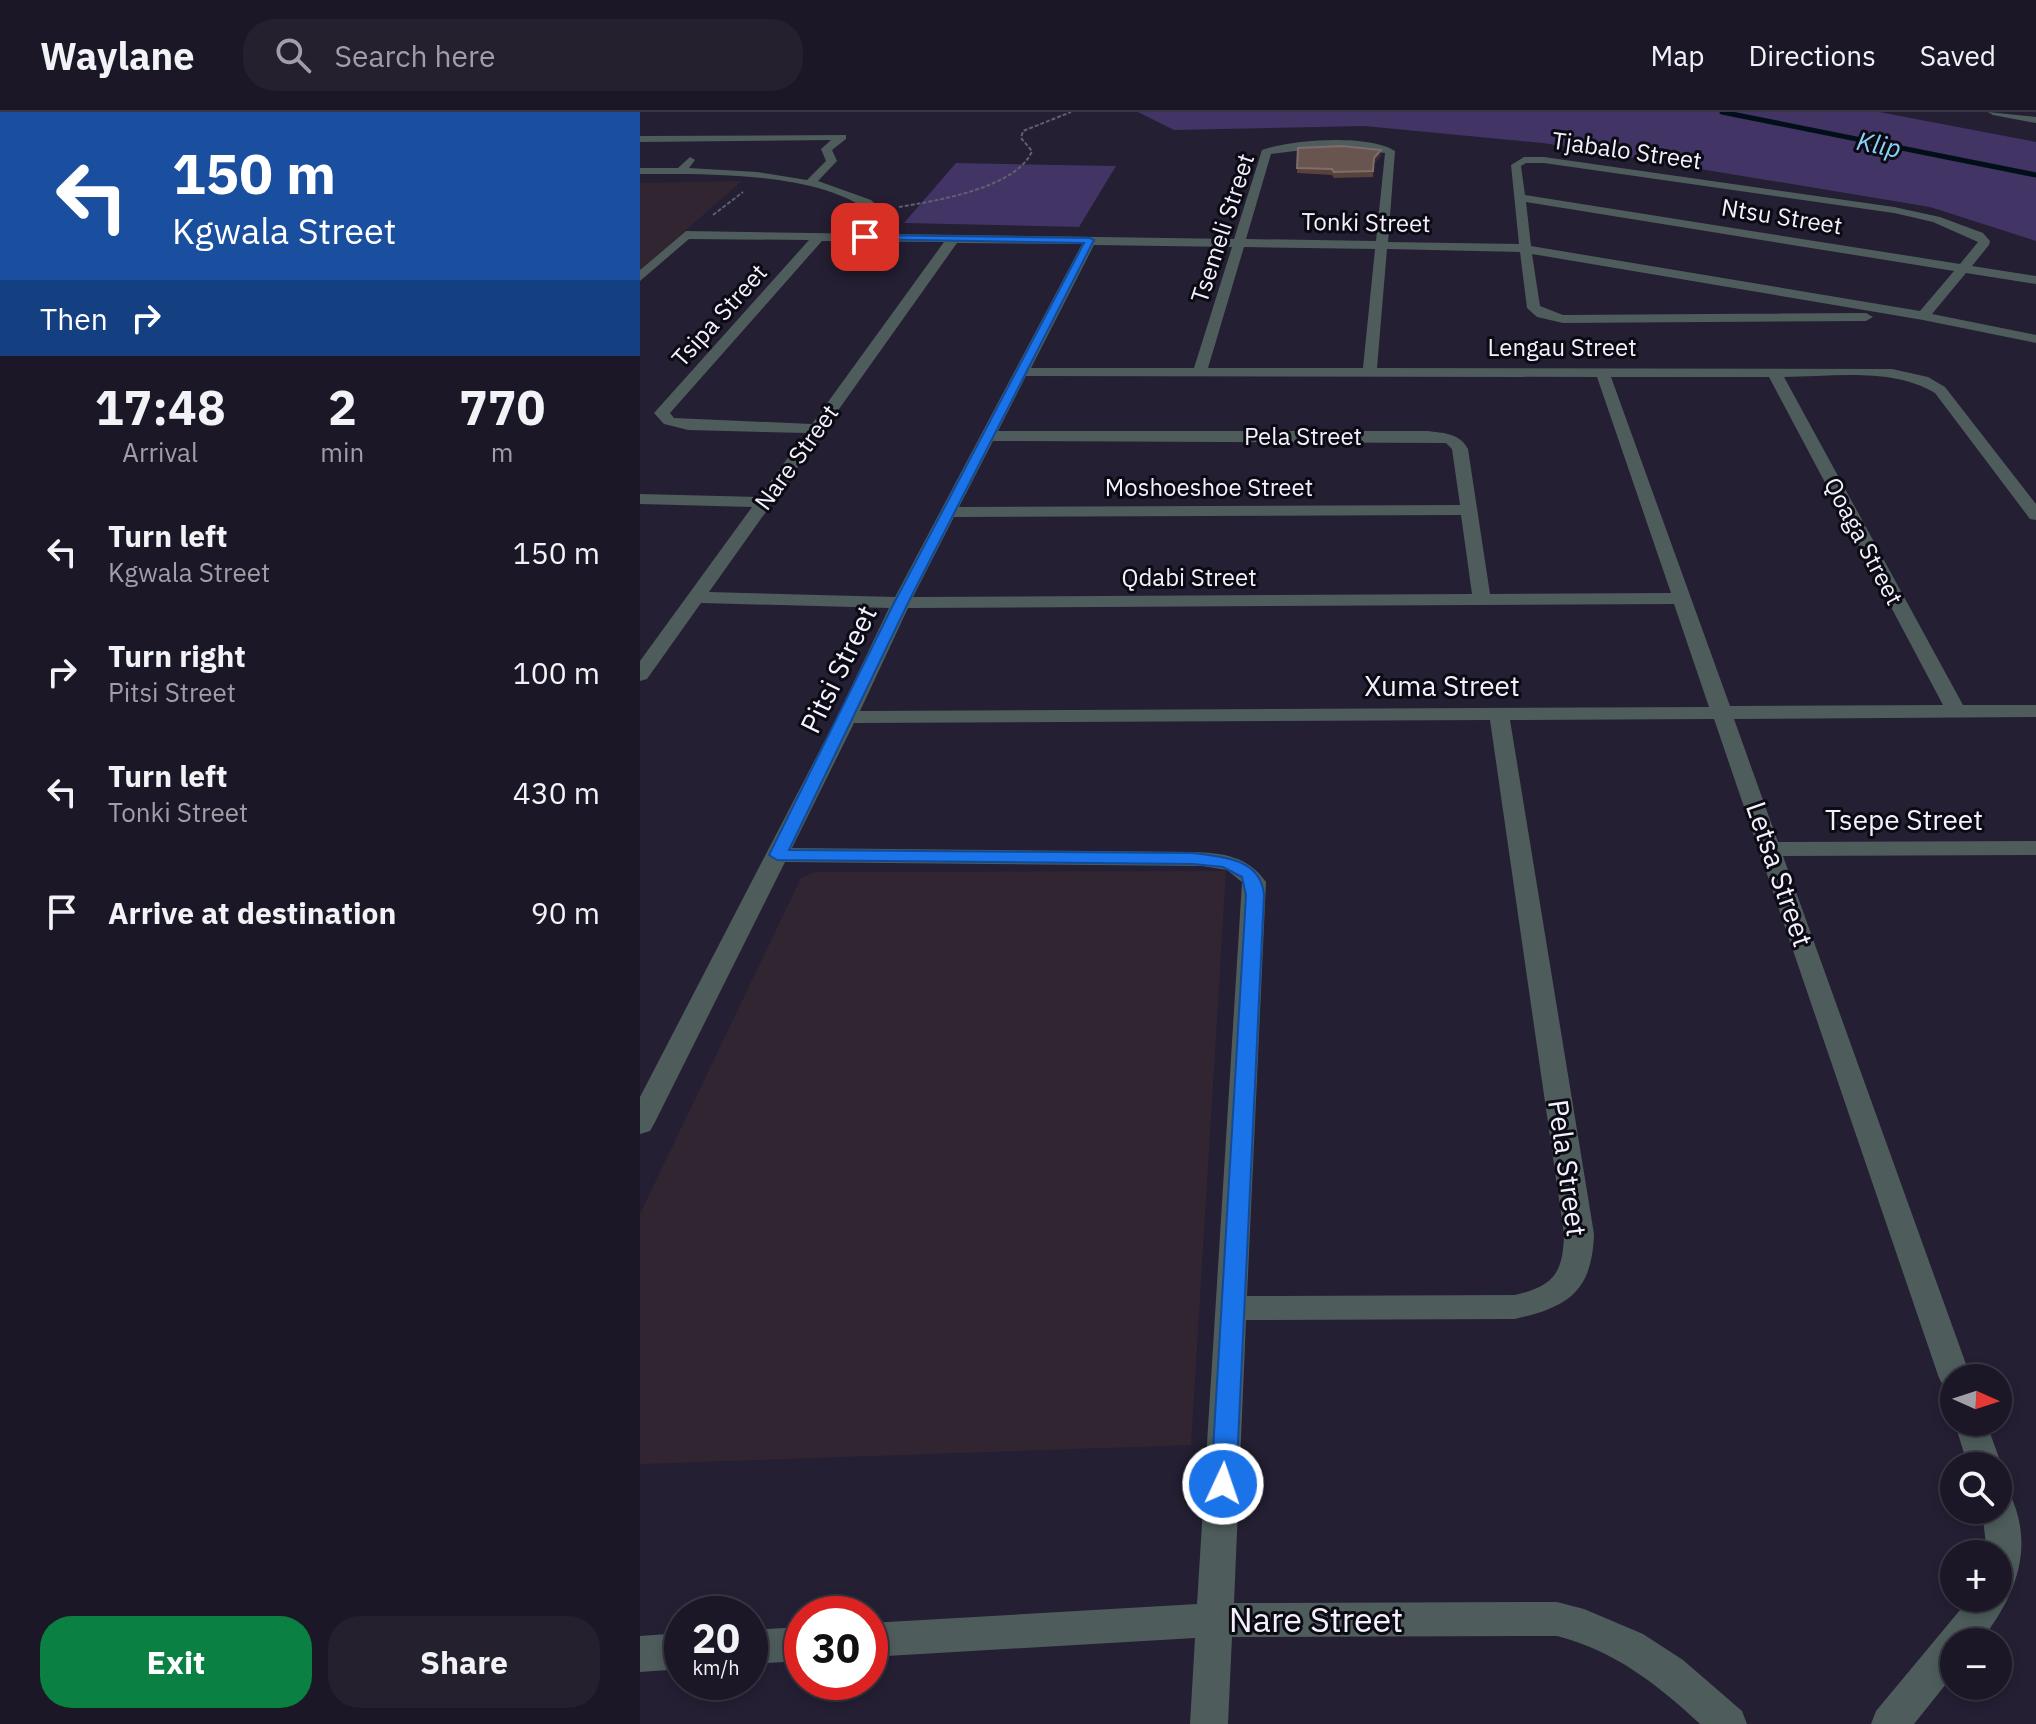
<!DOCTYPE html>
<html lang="en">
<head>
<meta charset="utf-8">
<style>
	body { margin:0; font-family:"IBM Plex Sans",sans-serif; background:#24202e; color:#f1f3f6; height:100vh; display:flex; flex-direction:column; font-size:30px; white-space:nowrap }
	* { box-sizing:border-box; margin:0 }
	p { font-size:26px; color:#a09fa7 }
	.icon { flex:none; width:44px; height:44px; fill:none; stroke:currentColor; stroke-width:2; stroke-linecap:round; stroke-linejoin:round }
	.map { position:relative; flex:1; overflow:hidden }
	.details { display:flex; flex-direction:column; background:#1b1726; width:640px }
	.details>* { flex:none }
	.hud { background:#1a4fa0; color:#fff; overflow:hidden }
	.needle { width:52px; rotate:93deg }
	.controls { position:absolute; left:1300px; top:1252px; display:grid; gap:16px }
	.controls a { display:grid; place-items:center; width:72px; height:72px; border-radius:50%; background:#1b1726; box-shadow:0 4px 12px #0003,0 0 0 2px #393643; font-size:40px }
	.speed { position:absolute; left:24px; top:1484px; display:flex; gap:16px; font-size:40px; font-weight:700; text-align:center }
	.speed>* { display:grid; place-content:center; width:104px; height:104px; border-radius:50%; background:#1b1726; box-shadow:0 4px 12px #0003,0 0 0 2px #393643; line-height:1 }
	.speed small { font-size:20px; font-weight:400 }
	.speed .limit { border:12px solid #d22; background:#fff; color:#111 }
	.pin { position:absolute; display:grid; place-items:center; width:68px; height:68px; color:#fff; margin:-34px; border-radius:16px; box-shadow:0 4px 12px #0006 }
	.me { position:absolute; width:88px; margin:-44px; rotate:3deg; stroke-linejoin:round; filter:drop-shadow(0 0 6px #0008) }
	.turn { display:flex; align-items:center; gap:28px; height:168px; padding:0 40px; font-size:36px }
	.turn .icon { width:104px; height:104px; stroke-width:2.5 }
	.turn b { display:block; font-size:56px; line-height:68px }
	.then { display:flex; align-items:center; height:76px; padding:0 40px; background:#0003; gap:16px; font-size:30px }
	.eta { display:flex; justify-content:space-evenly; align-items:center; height:136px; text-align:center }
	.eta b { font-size:48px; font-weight:700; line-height:56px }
	.cta { display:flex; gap:16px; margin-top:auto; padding:16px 40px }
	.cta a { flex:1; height:92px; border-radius:32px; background:#0b8043; color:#fff; font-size:32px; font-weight:700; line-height:92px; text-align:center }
	.cta a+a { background:#24202e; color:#f1f3f6 }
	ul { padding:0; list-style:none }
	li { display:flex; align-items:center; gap:24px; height:120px; padding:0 40px }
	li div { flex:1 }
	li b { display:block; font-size:30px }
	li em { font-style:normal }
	header { display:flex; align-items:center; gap:48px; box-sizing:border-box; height:112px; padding:0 40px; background:#1b1726; border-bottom:2px solid #393643 }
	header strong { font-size:38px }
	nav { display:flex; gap:44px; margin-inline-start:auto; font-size:28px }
	.search { width:560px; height:72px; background:#24202e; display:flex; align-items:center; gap:20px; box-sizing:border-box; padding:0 28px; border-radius:32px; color:#a09fa7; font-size:30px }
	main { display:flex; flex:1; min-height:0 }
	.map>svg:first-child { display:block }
	.education { fill:#322532 }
	.green { fill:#423465 }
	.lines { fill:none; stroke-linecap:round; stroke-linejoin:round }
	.stream { stroke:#000f18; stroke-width:5 }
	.path { stroke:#635f71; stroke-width:2; stroke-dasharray:4 2; stroke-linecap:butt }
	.street { fill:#4e5c5c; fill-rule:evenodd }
	.wall { fill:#59423b }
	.shaded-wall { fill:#3d2c2f }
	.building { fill:#695550; stroke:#7f6d6b; stroke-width:2 }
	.route { fill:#1a73e8; stroke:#114b97; stroke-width:2 }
	.labels { text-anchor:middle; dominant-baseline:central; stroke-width:6; stroke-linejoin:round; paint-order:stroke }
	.far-street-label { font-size:24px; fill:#f4f1ff; stroke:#0c0a13 }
	.far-water-label { font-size:26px; font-style:italic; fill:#87d3f9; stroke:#0c0a13 }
	.street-label { font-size:28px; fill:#f4f1ff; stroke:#0c0a13 }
	.near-street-label { font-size:34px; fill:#f4f1ff; stroke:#0c0a13 }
</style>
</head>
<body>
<header>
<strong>Waylane</strong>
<div class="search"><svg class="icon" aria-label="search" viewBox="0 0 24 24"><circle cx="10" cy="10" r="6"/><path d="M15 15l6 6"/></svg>Search here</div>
<nav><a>Map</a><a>Directions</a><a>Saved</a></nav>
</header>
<main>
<section class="details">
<div class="hud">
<div class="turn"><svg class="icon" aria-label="left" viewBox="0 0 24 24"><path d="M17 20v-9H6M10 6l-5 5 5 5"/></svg><div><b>150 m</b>Kgwala Street</div></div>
<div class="then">Then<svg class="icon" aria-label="right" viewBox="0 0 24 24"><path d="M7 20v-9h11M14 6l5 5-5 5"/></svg></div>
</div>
<div class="eta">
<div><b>17:48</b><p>Arrival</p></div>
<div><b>2</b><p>min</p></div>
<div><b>770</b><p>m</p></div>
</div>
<ul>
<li><svg class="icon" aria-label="left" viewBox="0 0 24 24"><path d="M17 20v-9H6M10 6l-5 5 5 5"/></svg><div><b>Turn left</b><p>Kgwala Street</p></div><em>150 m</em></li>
<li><svg class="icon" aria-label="right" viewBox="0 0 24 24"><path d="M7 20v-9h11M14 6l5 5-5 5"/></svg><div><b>Turn right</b><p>Pitsi Street</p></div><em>100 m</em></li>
<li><svg class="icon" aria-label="left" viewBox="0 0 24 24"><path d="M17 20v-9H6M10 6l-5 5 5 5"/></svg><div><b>Turn left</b><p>Tonki Street</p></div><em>430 m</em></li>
<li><svg class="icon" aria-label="arrive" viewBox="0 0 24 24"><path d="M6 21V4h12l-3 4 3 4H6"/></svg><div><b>Arrive at destination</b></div><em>90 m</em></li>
</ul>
<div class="cta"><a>Exit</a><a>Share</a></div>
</section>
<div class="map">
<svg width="1396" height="1612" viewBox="0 0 1396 1612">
	<rect width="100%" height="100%" fill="#241f33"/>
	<path class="education" d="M102,69L0,158V71Z
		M586,759L551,1333L0,1352V1102L161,766L175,760Z"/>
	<path class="green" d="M498,0H1239L1396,30V129L1290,95L903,31L724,14L534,18Z
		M316,51L476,54L439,115L264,111Z"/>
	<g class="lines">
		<path class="stream" d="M1082,0L1396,63"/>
		<path class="path" d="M259,95C295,89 377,76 392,39L381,26L383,19L431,0
			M73,103L103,80"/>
		<path class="street" d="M1348,0L1396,5V11L1353,3Z
			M206,23V27L192,38L197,49L178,69L231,88L248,104L243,114L251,122L594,127L622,38C652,27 729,22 755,39L748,130L879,132L871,53L884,45H904L1254,95L1300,105L1343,121L1350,129L1349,133L1332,154L1396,164V172L1326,161L1292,202L1396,223V231L1283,208L892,142L900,194L923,203L1226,201L1233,205L1226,209L923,211L897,205L887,196L880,140L747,137L737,256L1252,257L1288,265L1305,275L1396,392V408L1390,407L1295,281C1251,255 1193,265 1144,265L1323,593H1396V605L1094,607L1138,730L1396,729V743L1143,744L1331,1266H1314V1279L1304,1275L1299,1266L1074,607L870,608L954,1122C952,1180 928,1195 875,1207L606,1208L594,1491L917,1490L944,1497L1003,1522L1043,1548L1102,1599L1107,1612H1060C1017,1572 975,1539 917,1524L592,1525L588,1612H550L555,1526L230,1545V1511L557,1492L602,770L587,758L562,754L145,750L14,1012L10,1019L0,1022V985L197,605L249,496L61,491L7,567L0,569V549L112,395L0,392V382L119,385L166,321L48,318L24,312L14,301L169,128L49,127L0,169V158L46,119L237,122L231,115L236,105C186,59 66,62 0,62V56H38L50,45L55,48L49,56L117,60L167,68L186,49L181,37L191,28L0,30V24ZM687,35L745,41L736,129L606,127L631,42ZM886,51H904L1254,101L1293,110L1338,130L1320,152L885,83L881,54ZM886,90L1314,159L1280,199L891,134ZM182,129L304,130L172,312L34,306L30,301ZM317,131L442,132L255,485L69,480ZM454,133L592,135L554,256H391ZM604,135L735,137L723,256H568ZM386,264L957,265L1031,481L850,482L828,337C820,321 803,321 787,319H358ZM971,265H1129L1303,593L1090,594ZM353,329L806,331L812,337L820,393L319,395ZM821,403L832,482L273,485L314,405ZM1034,492L1069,595L220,599L268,496ZM850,608L924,1122C923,1161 914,1174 875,1183L607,1184L626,770C608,744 583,741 553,740L152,736L214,611Z
			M1314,1309L1346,1310L1362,1354L1358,1362V1354H1328Z
			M1358,1378L1370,1382C1396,1438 1374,1486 1340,1530H1314V1562L1274,1612H1231L1236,1599L1330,1486H1358V1442H1347L1342,1398H1358Z
			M162,1515V1549L110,1552V1518Z
			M42,1521V1557L0,1560V1524Z"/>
	</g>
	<path class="wall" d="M741,38V44L734,51L733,65L694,66L692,63L657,61V56Z"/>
	<path class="shaded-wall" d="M741,38V44L734,51V46Z"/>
	<path class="building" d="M702,34L741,38L734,46L733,59L694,60L692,57L657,56L658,36Z"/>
	<path class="route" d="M225,123L450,126L454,128L268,491L149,738L553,741C582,745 621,746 624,783L596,1372L593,1380L583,1383L574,1380L571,1372L606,783L602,765L583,755L553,752L137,748L129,743L254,491L444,131L222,127Z"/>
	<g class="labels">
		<g class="far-street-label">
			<text transform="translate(987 38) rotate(8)">Tjabalo Street</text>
			<text transform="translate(1142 104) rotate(9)">Ntsu Street</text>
			<text transform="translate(726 110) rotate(1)">Tonki Street</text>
			<text transform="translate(582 116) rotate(-72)">Tsemeli Street</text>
			<text transform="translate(79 203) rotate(-48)">Tsipa Street</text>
			<text x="922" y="235">Lengau Street</text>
			<text x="663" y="324">Pela Street</text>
			<text transform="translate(156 345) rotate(-54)">Nare Street</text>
			<text x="569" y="375">Moshoeshoe Street</text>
			<text transform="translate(1224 429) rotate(62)">Qoaga Street</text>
			<text x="549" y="465">Qdabi Street</text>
		</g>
		<g class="far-water-label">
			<text transform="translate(1239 32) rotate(11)">Klip</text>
		</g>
		<g class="street-label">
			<text transform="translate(198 557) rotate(-64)">Pitsi Street</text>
			<text x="802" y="573">Xuma Street</text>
			<text x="1264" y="707">Tsepe Street</text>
			<text transform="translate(1140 762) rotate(71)">Letsa Street</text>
			<text transform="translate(928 1056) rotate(82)">Pela Street</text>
		</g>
		<g class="near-street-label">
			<text x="676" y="1507">Nare Street</text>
		</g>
	</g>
</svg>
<div class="controls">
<a><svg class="needle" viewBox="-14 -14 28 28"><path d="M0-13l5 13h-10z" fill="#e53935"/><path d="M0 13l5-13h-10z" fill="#a09fa7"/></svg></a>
<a><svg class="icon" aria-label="search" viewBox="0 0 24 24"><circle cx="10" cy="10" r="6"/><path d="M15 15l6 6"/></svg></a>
<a>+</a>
<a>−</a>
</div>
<div class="speed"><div>20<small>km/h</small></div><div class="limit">30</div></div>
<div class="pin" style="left:225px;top:125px;background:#d93025"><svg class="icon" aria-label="arrive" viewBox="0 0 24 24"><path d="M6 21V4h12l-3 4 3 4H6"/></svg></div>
<svg class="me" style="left:583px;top:1372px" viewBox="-20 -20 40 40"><circle r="17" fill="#1a73e8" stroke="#fff" stroke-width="3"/><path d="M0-11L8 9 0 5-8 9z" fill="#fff"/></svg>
</div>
</main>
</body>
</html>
